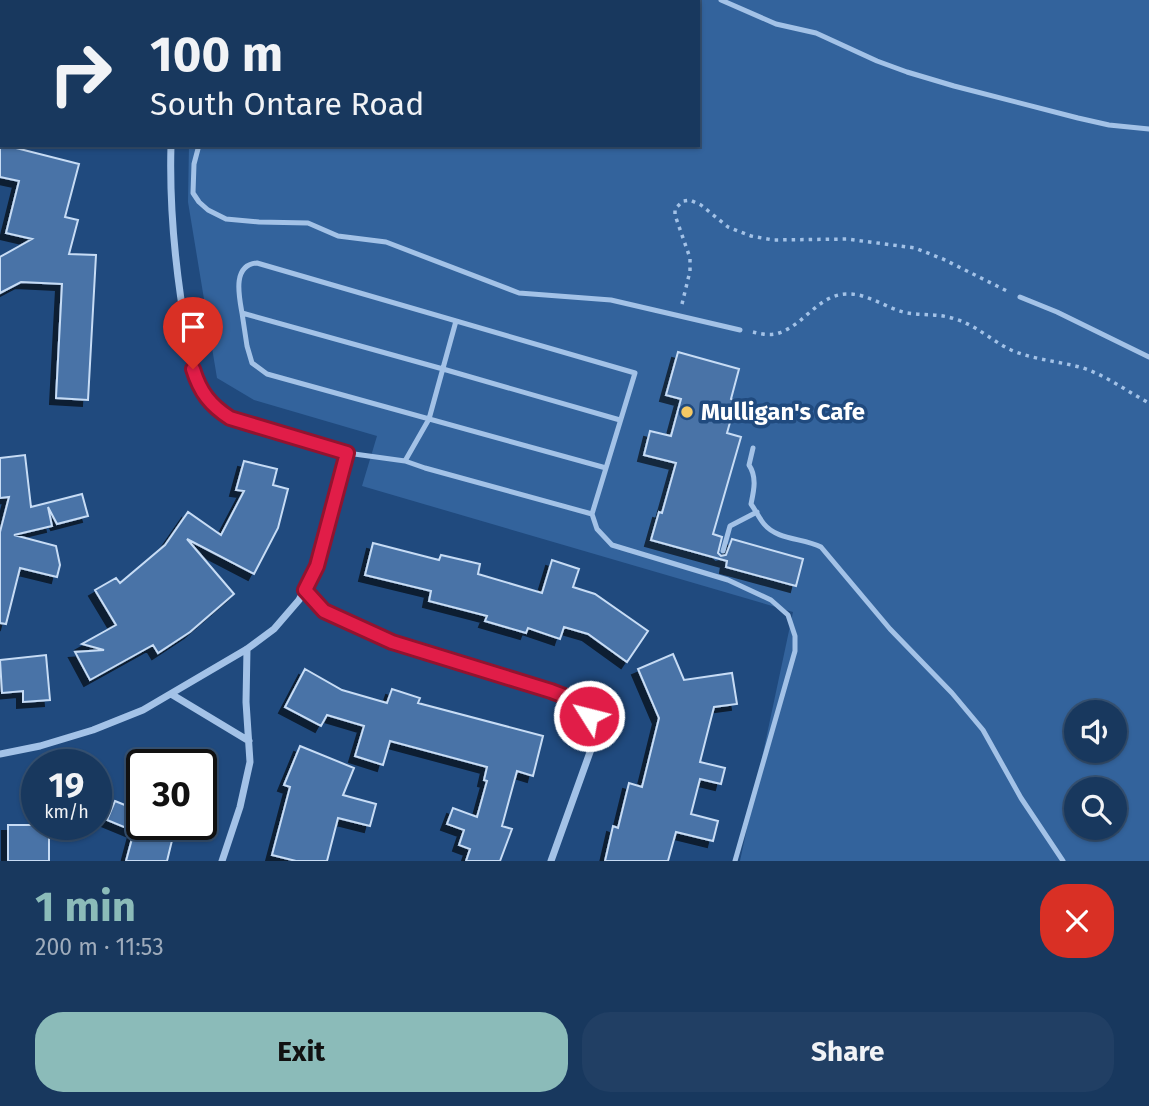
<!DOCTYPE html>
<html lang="en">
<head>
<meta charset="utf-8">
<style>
	body { margin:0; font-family:"Fira Sans",sans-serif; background:#213f64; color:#f1f3f6; height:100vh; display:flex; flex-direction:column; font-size:26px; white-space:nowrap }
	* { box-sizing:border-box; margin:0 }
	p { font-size:23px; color:#9facbc }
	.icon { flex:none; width:38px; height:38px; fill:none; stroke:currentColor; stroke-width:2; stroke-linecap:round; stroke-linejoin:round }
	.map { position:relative; height:861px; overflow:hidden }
	.drawer { display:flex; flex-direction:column; background:#18385e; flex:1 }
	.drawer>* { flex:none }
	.top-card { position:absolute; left:0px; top:0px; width:700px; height:147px; box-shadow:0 2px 5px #0004,0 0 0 2px #365273; background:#18385e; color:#f1f3f6; overflow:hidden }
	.buttons { position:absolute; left:1064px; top:700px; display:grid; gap:14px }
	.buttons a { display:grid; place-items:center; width:63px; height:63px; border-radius:50%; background:#18385e; box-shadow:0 2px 5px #0004,0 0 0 2px #365273; font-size:35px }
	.speed { position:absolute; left:21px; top:749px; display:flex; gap:14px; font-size:35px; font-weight:700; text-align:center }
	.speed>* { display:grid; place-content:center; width:91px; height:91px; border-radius:50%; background:#18385e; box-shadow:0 2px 5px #0004,0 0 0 2px #365273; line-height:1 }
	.speed small { font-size:18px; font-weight:400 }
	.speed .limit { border:4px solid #111; border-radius:10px; background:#fff; color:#111 }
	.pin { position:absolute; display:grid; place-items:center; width:60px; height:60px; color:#fff; margin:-72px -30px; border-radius:50% 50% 50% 0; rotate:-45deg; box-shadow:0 0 7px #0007 }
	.pin .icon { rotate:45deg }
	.me { position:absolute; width:77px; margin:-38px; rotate:306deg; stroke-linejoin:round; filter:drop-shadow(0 0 5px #0008) }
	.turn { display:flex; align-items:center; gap:24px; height:147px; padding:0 35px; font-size:32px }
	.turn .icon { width:91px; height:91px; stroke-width:2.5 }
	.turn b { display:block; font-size:49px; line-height:60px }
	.round { display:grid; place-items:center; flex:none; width:74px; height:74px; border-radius:28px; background:#213f64 }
	.overview { display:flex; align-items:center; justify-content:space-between; height:119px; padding:0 35px }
	h1 { font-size:42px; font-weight:700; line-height:52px; color:#8bbbb9 }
	.button { display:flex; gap:14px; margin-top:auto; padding:14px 35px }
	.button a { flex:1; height:80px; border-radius:28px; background:#8bbbb9; color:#111; font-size:28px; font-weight:700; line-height:80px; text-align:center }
	.button a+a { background:#213f64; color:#f1f3f6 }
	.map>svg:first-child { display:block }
	.green { fill:#33639c; fill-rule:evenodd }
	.building { fill:#4873a7; stroke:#c7dcf5; stroke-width:2; filter:url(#shadow) }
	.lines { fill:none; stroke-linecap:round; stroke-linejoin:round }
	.path { stroke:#a3c2e7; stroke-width:3.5; stroke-dasharray:3.5 5; stroke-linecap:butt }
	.service { stroke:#a3c2e7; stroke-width:5 }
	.minor { stroke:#a3c2e7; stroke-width:7 }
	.route-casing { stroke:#92132f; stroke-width:18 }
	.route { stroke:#e11d48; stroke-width:12 }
	.poi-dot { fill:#f5c964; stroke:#204a7e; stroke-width:2.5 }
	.labels { text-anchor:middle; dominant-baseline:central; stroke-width:7; stroke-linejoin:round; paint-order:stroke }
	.poi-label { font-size:24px; font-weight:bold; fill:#fff; stroke:#204a7e; text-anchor:start }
</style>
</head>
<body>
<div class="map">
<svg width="1149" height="861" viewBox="0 0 1149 861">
	<defs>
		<filter id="shadow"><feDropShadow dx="-6" dy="6" stdDeviation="0" flood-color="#0009"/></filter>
	</defs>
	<rect width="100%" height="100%" fill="#204a7e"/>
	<path class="green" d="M192,0H1149V861H740L793,612L362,486L377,436L254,400L217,378L188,202L189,145H698V2H192ZM1076,712H1115V751H1076ZM1076,789H1115V828H1076Z"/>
	<path class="building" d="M0,144L79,164L65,217L78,220L69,254L96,255L88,400L56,398L62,284L21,282L0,293V257L32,239L6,233L19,181L0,177Z
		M678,352L739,369L731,399L736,401L727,433L741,437L713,534L722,537L718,553L721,556L726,555L732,539L803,559L796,586L726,567L727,561L651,540L659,512L662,513L676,463L644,455L650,431L671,436L681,399L666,395Z
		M25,455L31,507L82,494L88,516L57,524L48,507L52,526L14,535L56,546L60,565L57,577L20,568L6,624L0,623V532L9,497L0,498V458Z
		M244,461L277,469L273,485L288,489L278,528L254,574L187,539L234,594L190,632L158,653L153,645L90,680L75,652L104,650L82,644L116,625L95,590L116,578L120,583L165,545L188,512L221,535L244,491L236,490Z
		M373,543L439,560L441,555L480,564L478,574L542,593L552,560L579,569L573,587L595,594L648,631L627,662L588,634L564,627L560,639L528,628L526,633L485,621L487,616L429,601L431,591L365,575Z
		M673,654L684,680L732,673L737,704L714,707L700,762L725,768L721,784L700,779L691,814L718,821L713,841L676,832L668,861H605L613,826L618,828L629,783L642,787L659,718L638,669Z
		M46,655L50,700L23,702V691L2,693L0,660Z
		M305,669L342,690L387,703L392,689L420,698L418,703L543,736L533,776L517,771L502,826L512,829L500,861H466L470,849L459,845L464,830L447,824L453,808L477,817L487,781L484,780L487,767L390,741L383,765L355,756L364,726L327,715L321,726L285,707Z
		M300,746L354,768L343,795L376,804L370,826L338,818L327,861H296L272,855L290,787L284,785Z
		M115,801L142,812V824H176L167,861H126L134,831L107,820Z
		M8,825H49V861H8Z"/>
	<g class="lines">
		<path class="path" d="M682,304L690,271V258L675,215V209L683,201L690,200L701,205L728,227L751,236L773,240L847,239L915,248L943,259L1009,292
			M753,332C761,334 771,336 779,333C804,325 819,294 847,294C866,293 885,307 903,312C920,316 938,313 955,319C976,325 992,341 1011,350C1034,360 1059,361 1083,368C1107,376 1128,392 1149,403"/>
		<path class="service" d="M721,0L776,24L816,33L877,61L907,72L954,86L1078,118L1109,125L1149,129
			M224,2V0
			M199,145L194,164L193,193L199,202L208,210L226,219L259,222L308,223L338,236L386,242L519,293L611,300L740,330
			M1020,297L1057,312L1149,357
			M242,313L247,346L252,363L267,374L606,468
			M620,420L443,369L242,313C239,296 232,265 257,263L635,373L592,514L597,529L612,545L728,580L771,600L788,615L795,636V651L735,861
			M753,448L749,465C757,477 754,490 751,504C756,511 759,518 764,524C777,540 803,538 821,547L890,629L952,693L983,730L1021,798L1063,861
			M347,453L405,461L429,419L456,321
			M405,461L425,468L592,514
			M723,551L730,526L757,512"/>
		<path class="minor" d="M175,2V0
			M305,590L324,611L392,642L552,691L582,705L589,716L593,728L594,741L551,861
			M171,694L249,741
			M0,754L40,746L93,730L143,710L247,649L274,629L299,600L317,567L347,453L230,418C218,411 207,401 200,389C192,376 191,357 188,342C176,276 169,213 171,145
			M222,861L240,807L250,762L246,702L247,649"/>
	</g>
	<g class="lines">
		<defs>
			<path id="route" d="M193,369C200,392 210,405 230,418L347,453L317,566L305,590L324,611L392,642L551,691C569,698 578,699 589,716"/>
		</defs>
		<use href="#route" class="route-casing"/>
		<use href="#route" class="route"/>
	</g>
	<circle class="poi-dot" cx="687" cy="412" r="7"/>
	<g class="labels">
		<g class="poi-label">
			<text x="701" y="412">Mulligan's Cafe</text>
		</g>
	</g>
</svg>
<div class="buttons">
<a><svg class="icon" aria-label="sound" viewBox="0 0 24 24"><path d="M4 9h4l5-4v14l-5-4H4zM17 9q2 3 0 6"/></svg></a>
<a><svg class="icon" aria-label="search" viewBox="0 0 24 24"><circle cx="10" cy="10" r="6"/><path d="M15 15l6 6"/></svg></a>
</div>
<div class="speed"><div>19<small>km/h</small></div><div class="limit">30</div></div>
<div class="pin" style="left:193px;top:369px;background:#d93025"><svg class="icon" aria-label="arrive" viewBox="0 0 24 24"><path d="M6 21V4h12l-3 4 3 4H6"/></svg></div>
<svg class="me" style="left:589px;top:716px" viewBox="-20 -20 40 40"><circle r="17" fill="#e11d48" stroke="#fff" stroke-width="3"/><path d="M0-11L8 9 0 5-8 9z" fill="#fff"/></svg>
<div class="top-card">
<div class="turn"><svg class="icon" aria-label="right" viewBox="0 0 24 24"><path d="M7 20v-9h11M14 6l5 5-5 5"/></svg><div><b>100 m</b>South Ontare Road</div></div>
</div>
</div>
<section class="drawer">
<div class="overview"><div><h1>1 min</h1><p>200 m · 11:53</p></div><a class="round" style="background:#d93025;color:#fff"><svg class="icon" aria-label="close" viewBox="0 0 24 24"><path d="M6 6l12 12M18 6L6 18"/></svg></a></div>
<div class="button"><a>Exit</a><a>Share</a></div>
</section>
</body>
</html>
